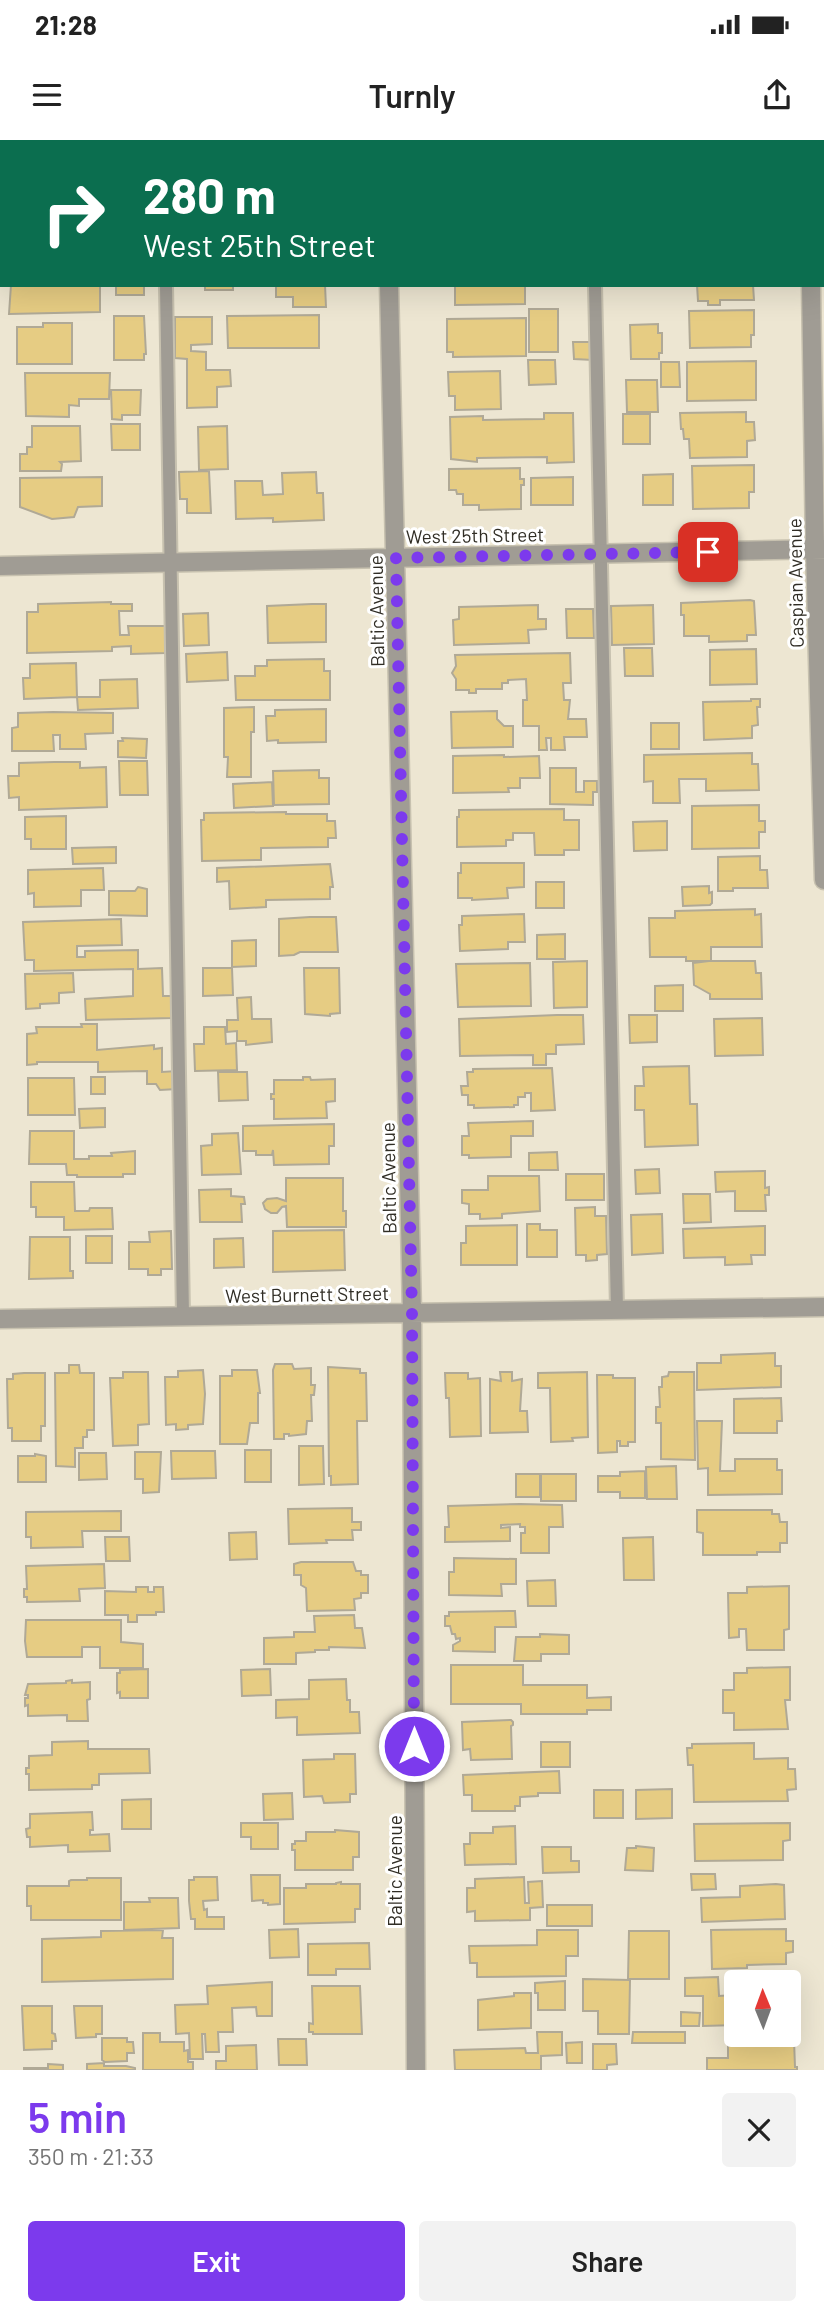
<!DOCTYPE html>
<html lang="en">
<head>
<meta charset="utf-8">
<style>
	body { margin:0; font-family:Barlow,sans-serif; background:#f2f2f2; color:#222; height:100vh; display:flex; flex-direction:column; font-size:26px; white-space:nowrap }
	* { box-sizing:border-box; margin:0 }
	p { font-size:23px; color:#767676 }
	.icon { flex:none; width:38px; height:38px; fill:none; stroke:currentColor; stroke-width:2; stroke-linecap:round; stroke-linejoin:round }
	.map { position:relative; height:1930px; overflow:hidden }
	.details { display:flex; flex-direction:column; background:#fff; flex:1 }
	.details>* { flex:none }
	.banner { position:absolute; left:0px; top:0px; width:824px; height:147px; box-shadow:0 7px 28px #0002; background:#0b6e4f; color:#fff; overflow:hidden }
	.needle { width:46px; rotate:359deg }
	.tools { position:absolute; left:724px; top:1830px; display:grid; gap:14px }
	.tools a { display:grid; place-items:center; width:77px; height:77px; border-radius:7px; background:#fff; box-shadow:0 7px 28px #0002; font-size:35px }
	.pin { position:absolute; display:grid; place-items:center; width:60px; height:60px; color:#fff; margin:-30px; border-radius:14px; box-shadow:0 4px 10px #0006 }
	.me { position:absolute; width:77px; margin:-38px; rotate:0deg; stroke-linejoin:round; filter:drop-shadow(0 0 5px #0008) }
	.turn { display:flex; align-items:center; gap:24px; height:147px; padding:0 28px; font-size:32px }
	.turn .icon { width:91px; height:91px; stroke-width:2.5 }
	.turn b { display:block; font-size:49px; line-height:60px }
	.round { display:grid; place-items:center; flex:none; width:74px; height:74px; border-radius:7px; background:#f2f2f2 }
	.summary { display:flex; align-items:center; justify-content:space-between; height:119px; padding:0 28px }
	h1 { font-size:42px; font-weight:600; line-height:52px; color:#7c3aed }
	.cta { display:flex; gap:14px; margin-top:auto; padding:14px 28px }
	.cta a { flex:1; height:80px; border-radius:7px; background:#7c3aed; color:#fff; font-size:28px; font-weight:600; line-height:80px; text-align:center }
	.cta a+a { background:#f2f2f2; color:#222 }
	.status { display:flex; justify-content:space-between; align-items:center; height:49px; padding:0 35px; background:#fff; direction:ltr }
	.status svg { height:19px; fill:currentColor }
	header { display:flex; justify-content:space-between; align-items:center; height:91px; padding:0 28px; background:#fff; font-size:32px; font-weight:600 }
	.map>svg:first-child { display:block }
	.building { fill:#e6cc83; stroke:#b0a996; stroke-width:2 }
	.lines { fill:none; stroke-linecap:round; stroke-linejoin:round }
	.service-casing { stroke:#c7c1af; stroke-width:16 }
	.minor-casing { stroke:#c7c1af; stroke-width:21 }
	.service { stroke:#a09c94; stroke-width:12 }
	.minor { stroke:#a09c94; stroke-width:18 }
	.route { stroke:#7c3aed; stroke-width:12; stroke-dasharray:0 21.6 }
	.labels { text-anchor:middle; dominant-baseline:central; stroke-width:6; stroke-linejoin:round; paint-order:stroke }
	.street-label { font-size:19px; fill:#302d25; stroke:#fff }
</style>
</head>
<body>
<div class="status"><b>21:28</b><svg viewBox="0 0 49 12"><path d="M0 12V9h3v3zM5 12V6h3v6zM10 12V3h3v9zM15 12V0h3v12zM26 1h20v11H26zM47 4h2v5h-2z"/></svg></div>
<header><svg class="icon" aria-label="menu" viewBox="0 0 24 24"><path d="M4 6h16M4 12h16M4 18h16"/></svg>Turnly<svg class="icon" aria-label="share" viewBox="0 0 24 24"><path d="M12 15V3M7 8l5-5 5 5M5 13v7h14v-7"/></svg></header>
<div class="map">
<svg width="824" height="1930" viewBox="0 0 824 1930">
	<rect width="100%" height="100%" fill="#ede6d2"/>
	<path class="building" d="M13,0H65V2H13Z
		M229,0H318V2H229Z
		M443,0H548V2H443Z
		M11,145H100V172L9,174Z
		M116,145H144V155H116Z
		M205,145H233V150H205Z
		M276,145H325L326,167H293V157H276Z
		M525,145V164L455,165V146Z
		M697,145H753L754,160H720V165H708V161H698Z
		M529,169H558V212H529Z
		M754,170V195H751V207L690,208L689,171Z
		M319,175V208H228L227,176Z
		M114,176H144L146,214H144V220H114Z
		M175,177H212V204L191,205V211L206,212V230H230L231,246L217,247V267L187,268V219L175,218Z
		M526,178V216L453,217V212H447V179Z
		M43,183H72V224H17V187H43Z
		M658,184V193H662V213H659V219H631L630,185Z
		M573,202H593V220L574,219Z
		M528,220H555L556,244L529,245Z
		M756,221V260L687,261V222Z
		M661,222H679L680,247H661Z
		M500,231L501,269L455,270V256H449L448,232Z
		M25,233H110L109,259H79V266L69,265V277L26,276Z
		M626,240H657L658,272H627Z
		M111,250H141L140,275H122V280L112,279Z
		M746,272V282H754L755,300L747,301V317L690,318L689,299H684L683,289H681L680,273Z
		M544,273H573L574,322L547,323V317L477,318V322L451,319L450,277L483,276V280L544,279Z
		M623,274H650V304H623Z
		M111,284H140V310H112Z
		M32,286H80L81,321L60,322L62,324L61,331H20V314H27V307H32Z
		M227,286L228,329L199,330L198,287Z
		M754,325V352H749V368L693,369L692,326Z
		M520,328V339H524V345H521V369L479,370V365H463V354H457L456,350H449V329Z
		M209,331L211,373H187V359H180L179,332Z
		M316,332L317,353H323L324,380L273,382V378L236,379L235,341H262L263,355L283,354L282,333Z
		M673,334V365H643V335Z
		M102,337V366L78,367L74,377L52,379L20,367V338Z
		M573,337V365H531V338Z
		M750,460L754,461L756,495H747V501L709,502V496H684V475H681V463Z
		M111,462V464H132V471H119L120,495H129L128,486H165V513L131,514V506L112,507V511L27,513V472H38V464Z
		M312,464H326V502L268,503L267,466Z
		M538,465V479H546V489L528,490L529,503L454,505L453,480L459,479V467Z
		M653,465L654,504L612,505L611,466Z
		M566,469H593L594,498H567Z
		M208,473L209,505L184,506L183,474Z
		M624,508H652L653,536H625Z
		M756,509L757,544L710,545V510Z
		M227,512L228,540L187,542L186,514Z
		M570,513L571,543H563L564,560H570L568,579H586L587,597H564L565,610H551V598H546L547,610H539V586H523V560H527L526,539L508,540V543H502V549H476V553H469V550H456V539L452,533L456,526L455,515Z
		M324,519V531H330V560H236L235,536H255V526H267V520Z
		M76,523L77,557L24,559L23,538H30V524Z
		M137,539L138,568L78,570L77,557H100V540Z
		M751,559H760V567H757L758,585L752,586V598L704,600L703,562L751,561Z
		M254,567V592H251V637H227L228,617H224V568Z
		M326,569V602L278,603V600L267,601L266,576H275V570Z
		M497,571V579L504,586H513V607L452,608L451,572Z
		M53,572L113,573V593L85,594L86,609H60V595H53L54,611H12V588L18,587V573Z
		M651,583H679V609H651Z
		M122,598L147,599L146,618L118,617V601H123Z
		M752,613V624H758L759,650L706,651V639H679L680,663H653V641L644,642V615Z
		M504,615V617L539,616L540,638H520V648H508L509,652L453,653V616Z
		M119,621H147L148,655H120Z
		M54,622H80V628L106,627L107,667L19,670V657L9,658L8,636H19V623Z
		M550,628H576V652H584V641H597V652H593V665L550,664Z
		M319,630V638H329V664L274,665L273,631Z
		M272,642L273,666L234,668L233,644Z
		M759,665V681H765V692H759V708L692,709V666Z
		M564,669V680H579V710H564V715H535L534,693H513V700H506V706L457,707V677H459V670Z
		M286,672V674H327V681H335L336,698H328V707L261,708V720L202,721L201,680H204V673Z
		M66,676V709H31V699H25V677Z
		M667,681V710L634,711L633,682Z
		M116,707V723L73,724L72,708Z
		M760,716V730H767L768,748H733V751H718V717Z
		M461,723H524V747L507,748L508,758L472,760V758H458V733H461Z
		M330,724L333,747H330V759L266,760V767L230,769L229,741L217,742V728Z
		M103,728L104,750H81V766L34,767V753L28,754V730Z
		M536,742H564V768H536Z
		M709,746V753L712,752V763L710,765L683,766L682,747Z
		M138,747L147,749V776L109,775V751H135Z
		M755,769V775L761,774L762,807H711V821H686V817H650L649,778H675V771Z
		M524,774L525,802H508V809L460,811L459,785H462V776Z
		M310,777H336L338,812H300L294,815L279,816V779Z
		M121,779L122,805L77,806V817H85V811L138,810V829L162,828L163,856H172L173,878L86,880L85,859L133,856V829L34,831V820H25L23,782Z
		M565,794V819H537V795Z
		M256,800V826L232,827V801Z
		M587,821V867L554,868L553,822Z
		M709,821H755L756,833H761L762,859H710V854L694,845L693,823Z
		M530,823L531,866L458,867L456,824Z
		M203,828H232L233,855L203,856Z
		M304,828H339L340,873L330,874V876L305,874Z
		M73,833L74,852L59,853V863L40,864V868L26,869L25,834Z
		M683,845V871H655V846Z
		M251,857L252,879H271L272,902L246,905V901H237V891L227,892V880H238L237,858Z
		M557,875H583L584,904L556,905V914H546V925H533V915L460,916L459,879Z
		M629,875H657V902L630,903Z
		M762,878L763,915L715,916L714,879Z
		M81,884H97V910L154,905V909L162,908V932L177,931V949L160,950L156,944H147V931L98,932V922H37V924L27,925V894L37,893L36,887H82Z
		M204,887H225L226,904L236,903L237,930L195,931L194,904H204Z
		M689,926L690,964H697L698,1005L645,1007L644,970H635V946H644L643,927Z
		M552,928L555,970L531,971V953H525V957H518V965H514V967L474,968V965H468V955H462L461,946H468L467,932H473V929Z
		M218,932H247L248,960L219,961Z
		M91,937H105V954H91Z
		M303,937H310L311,940L335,939V961L326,962L327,978L274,979V959H271V954H274V940H303Z
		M28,938H74L75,975H28Z
		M105,968V987L80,988L79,969Z
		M533,981V996H511V1017L469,1018V1015H462V996H469L468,983Z
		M334,984V1006H329V1024L274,1025L273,1010L272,1015H256V1011H243V986Z
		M30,991H74V1019H89V1016H112L111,1013L135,1011V1034H123V1037H77V1035H67L66,1024H29Z
		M238,993L241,1034L202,1035L201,1006L212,1005V994Z
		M557,1012L558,1030H529V1013Z
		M659,1029L660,1053L636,1054L635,1030Z
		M765,1031V1048L769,1047V1055H765L766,1071H735V1051L716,1052L715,1032Z
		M566,1034H604V1060H566Z
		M488,1036H539L540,1071L502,1074V1078L480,1079V1074H469V1064L462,1063V1050H488Z
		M286,1038H343V1071H346V1087H287L286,1066L282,1067L277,1073H271L265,1069L263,1063L267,1059L277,1058L286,1061Z
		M31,1042H74L75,1071H89L90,1068H112L113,1089L64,1090V1077H36V1067H31Z
		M231,1049V1056L244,1057L245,1064H241L242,1082H200L199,1050Z
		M683,1054H710L711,1082L684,1083Z
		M595,1067V1076H606L607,1114L597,1115V1120L586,1121V1115H576L575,1068Z
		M662,1074L663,1113L632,1115L631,1075Z
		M527,1084H540V1090H557V1117H527Z
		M517,1085V1125H461V1103H466V1086Z
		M765,1086V1115H751L752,1124L725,1125V1117L684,1118L683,1089Z
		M344,1090L345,1130L273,1132V1091Z
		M171,1091L172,1129H161V1135H148V1129H129V1102H150L149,1092Z
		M86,1096H112V1123H86Z
		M30,1097H70V1131H73V1138L29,1139Z
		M243,1098L244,1127L214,1128V1099Z
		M775,1213V1226H781V1247L697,1250V1223H721V1215Z
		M275,1224H292L294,1229L311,1228V1245H315L314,1255H311L312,1281H307L306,1294L289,1296V1294H284V1299H274L273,1230Z
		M69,1225H79L80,1233H94V1290H87V1297H83V1308H75V1327L56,1326L55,1233H69Z
		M328,1227L360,1229V1233H366L367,1281H357L358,1344L331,1345V1336H329Z
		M203,1230L205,1254L203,1284L188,1285V1289L176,1290V1284L166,1285L165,1237H178V1231Z
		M232,1230H257L260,1253H258V1283H250L247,1304H220V1236H232Z
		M123,1232H148L149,1284L138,1285V1305L113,1306L110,1238H123Z
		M500,1232H512V1241L522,1239L520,1271H527L528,1292L490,1293V1239L501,1241Z
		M587,1232L588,1297L572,1298L573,1301L551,1302L550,1248H538V1233Z
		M669,1232H694L695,1320L661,1319V1283H656V1267H660L659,1247H662V1237L668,1236Z
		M24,1233H45V1286H41V1301H12V1288H8L7,1239H13V1234Z
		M445,1233H468V1239L480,1238L481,1296L450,1297L449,1258H446Z
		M597,1235H613V1238H635V1302H628V1306H620V1301H617V1312L598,1313Z
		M781,1258L782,1281H777V1293H734V1259Z
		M697,1281H722L720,1331H735V1319H777V1330H782V1354L708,1355V1328L698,1329Z
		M299,1306H323L324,1344L299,1345Z
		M245,1310H271V1342H245Z
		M171,1311H215L216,1338L172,1339Z
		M135,1312H161L159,1352L143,1353V1339H135Z
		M79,1313H106L107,1339L79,1340Z
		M35,1314L46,1316V1342H18V1316H35Z
		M676,1326L677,1359H647L646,1327Z
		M645,1331V1358H620V1352H598V1336H620V1332Z
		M516,1334H540V1357H516Z
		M541,1334H576V1361H541Z
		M520,1364L562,1365L563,1387H549V1413H521V1393H525V1387H520V1384L501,1385V1388L510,1387V1401L445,1402V1387H449L448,1366Z
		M352,1368V1382H361V1390H352L353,1400H326L327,1403L289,1404L288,1369Z
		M697,1370H772V1374H779L780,1382H787V1403H780V1412H757V1415H703V1393L697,1392Z
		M121,1371V1391H82L83,1407L31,1408V1397H26V1372Z
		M256,1392L257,1419L230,1420L229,1393Z
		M105,1397H129L130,1421H106Z
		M653,1397L654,1440H624L623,1398Z
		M454,1418L516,1419V1444H501L502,1456L449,1455V1432H454Z
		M301,1422H353L356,1431H361V1435H368V1453H361V1458L354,1459L355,1470L307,1471L306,1448L301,1445V1435H294V1424Z
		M104,1424L105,1448L79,1449L80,1461L27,1462V1457H24V1449H27L26,1426Z
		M555,1440L556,1466H528L527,1441Z
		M789,1446V1489L784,1490V1510H747L746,1489H739V1497L729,1498L728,1453H747V1447Z
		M136,1447H148V1452H154V1447H163L164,1472H156V1475H137V1482H128V1475H105V1451L136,1452Z
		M515,1471L516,1487H495V1512L453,1511V1505L460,1501V1498L456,1499L455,1494H452L450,1486H445V1476H449V1472Z
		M354,1475L355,1488H362L365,1508L329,1507V1510H315V1512L296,1513V1524H264V1498L294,1497V1492H315L314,1476Z
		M26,1480H121V1502L143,1504V1528H100V1507H82V1517H27L25,1501Z
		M540,1494L569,1495V1514H541V1521H514L516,1497H540Z
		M451,1525H523V1545H587V1558L611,1557V1570H587V1574H521V1564H451Z
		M790,1527V1560H785L788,1589L734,1590V1573H723V1550H734V1533H747V1528Z
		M148,1529V1558H120V1552L117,1553V1533H120V1530Z
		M270,1529L271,1555L242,1556L241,1530Z
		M346,1539L347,1560H350V1572H359L360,1593L297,1595V1577L276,1578V1560L309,1559V1540Z
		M72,1540V1543L90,1542V1559L87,1560L88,1581H67V1575L28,1576V1565L25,1566V1558H28V1555H25L28,1544L66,1543V1541Z
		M511,1580L513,1582V1585L511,1586L512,1619L471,1620L470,1609L463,1610L462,1582Z
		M88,1601V1609H149L150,1633L99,1634V1645H92V1649L29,1650V1634H26V1628H29V1616L52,1615V1602Z
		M541,1602H570V1627H541Z
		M754,1603V1619L788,1618V1629H795L796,1649L787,1650L788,1661L694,1662L693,1625H688L687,1608H692V1604Z
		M334,1614H355L356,1654H350V1662L324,1663L322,1656L304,1657L303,1620L334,1619Z
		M559,1631L560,1653H538V1656L520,1657V1666H515V1671H472V1655H464L463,1635Z
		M672,1649V1678L636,1679V1650Z
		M594,1650H623V1678H594Z
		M292,1653L293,1679L264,1680L263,1654Z
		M151,1659V1689H122V1660Z
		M92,1672L93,1690H90V1695L109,1694L110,1711L68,1712V1705L30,1707V1697H27L26,1689L30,1688V1674Z
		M241,1683H278V1709H251V1697H241Z
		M790,1683V1700L783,1701V1720L695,1721L694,1684Z
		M515,1686L516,1724L465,1725L464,1704H470V1693H493V1687Z
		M335,1690L359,1692V1717H353V1730H295V1710H292V1704H295V1701H306V1692H335Z
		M636,1706L654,1708L653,1731L625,1730L627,1708H636Z
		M542,1707H571V1721H579V1732L543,1733Z
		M691,1734H715L716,1749L692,1750Z
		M251,1735H280V1764L268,1765V1763H263V1760L252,1761Z
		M194,1737H217L218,1760L203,1761L204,1770L207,1769V1777H224V1789H195V1779H191L189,1761V1740H194Z
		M524,1737L525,1763H529L528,1742L542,1741L543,1767L530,1768V1780L475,1781V1771L467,1772V1748H475V1739Z
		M87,1738H121V1780H31V1766H27V1746H69V1741L71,1740H87Z
		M341,1742V1744H360V1769H355V1782L284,1784V1748H306V1744H336V1743Z
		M776,1744L784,1745L785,1779L702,1782L701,1758L740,1757V1746Z
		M149,1758H178L179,1788L124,1790V1762H150Z
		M547,1765H592V1786H547Z
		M298,1789L299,1817L270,1818L269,1790Z
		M786,1789V1801H793V1812L786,1813V1824L747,1825V1828L712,1829L711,1790Z
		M163,1790L162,1798H173V1839L42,1842V1799L101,1797V1791Z
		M537,1790H578V1816H566V1836L477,1837V1823H470L469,1806L537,1805Z
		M629,1791H669V1839H628Z
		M369,1803L370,1829H336V1835H308V1804Z
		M718,1837L719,1856L733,1855L732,1846H737V1885L703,1886V1856H685V1838Z
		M583,1839L630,1840L629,1894H598V1871H583Z
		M565,1841V1870H538V1853H535V1843Z
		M272,1842V1876H257L256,1867L232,1868L233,1892H218L219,1912H206L205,1894H202L203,1919H190L189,1893L176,1894L175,1865L208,1864L207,1846Z
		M312,1846H360L362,1894H313V1892H309V1883L313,1884Z
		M514,1853H531V1888L478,1890V1860L514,1856Z
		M22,1866H52V1893L55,1894L56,1901H52V1909L24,1910Z
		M74,1866H102V1894H96V1897L76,1898Z
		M681,1872L700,1873L699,1886H681Z
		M537,1892H562V1915L541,1916V1930H455L454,1910L525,1908L526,1913H538Z
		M633,1892H685V1903H632Z
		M143,1893H160V1902H184V1911L188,1910V1922H193V1930H143Z
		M102,1898H127V1902H133L134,1913H127V1921L105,1922L102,1920Z
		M278,1899H306L307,1925H279Z
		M794,1900L795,1927H797V1930H707V1918H728V1901Z
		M582,1902V1923H567L566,1903Z
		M593,1904H616L617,1924L607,1925V1930H593Z
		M256,1905L257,1930H216V1921H226V1906Z
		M104,1923V1926H126L135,1928V1930H87V1924Z
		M48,1924L63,1925V1930H24V1928H48Z"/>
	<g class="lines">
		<defs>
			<path id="service" d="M164,0V2
				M592,0L593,2
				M166,145L183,1176
				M595,145L617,1170"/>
			<path id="minor" d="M385,0V2
				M809,0V2
				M389,145L412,1173L416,1930
				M811,145L815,410L824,740
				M0,426L824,409
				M0,1179L824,1167"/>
		</defs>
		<use href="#service" class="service-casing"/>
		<use href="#minor" class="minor-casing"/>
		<use href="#service" class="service"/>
		<use href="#minor" class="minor"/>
	</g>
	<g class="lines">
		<path class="route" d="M414,1606L412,1173L396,418L708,412"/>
	</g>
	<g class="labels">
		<g class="street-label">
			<text transform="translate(475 395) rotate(-1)">West 25th Street</text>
			<text transform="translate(795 443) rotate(-91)">Caspian Avenue</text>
			<text transform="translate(376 471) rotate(-91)">Baltic Avenue</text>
			<text transform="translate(388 1038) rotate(-91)">Baltic Avenue</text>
			<text transform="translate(307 1154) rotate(-1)">West Burnett Street</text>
			<text transform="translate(394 1731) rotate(-90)">Baltic Avenue</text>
		</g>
	</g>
</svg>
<div class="tools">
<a><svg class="needle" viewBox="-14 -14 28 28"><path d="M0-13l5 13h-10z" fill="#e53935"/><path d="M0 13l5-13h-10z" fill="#767676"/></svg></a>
</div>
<div class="pin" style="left:708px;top:412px;background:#d93025"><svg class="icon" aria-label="arrive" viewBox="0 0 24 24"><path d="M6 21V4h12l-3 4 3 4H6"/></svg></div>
<svg class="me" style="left:414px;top:1606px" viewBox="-20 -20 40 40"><circle r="17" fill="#7c3aed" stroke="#fff" stroke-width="3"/><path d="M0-11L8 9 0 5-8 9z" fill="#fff"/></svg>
<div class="banner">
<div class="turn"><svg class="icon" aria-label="right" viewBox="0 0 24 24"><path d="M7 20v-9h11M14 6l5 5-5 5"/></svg><div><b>280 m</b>West 25th Street</div></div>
</div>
</div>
<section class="details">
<div class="summary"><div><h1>5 min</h1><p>350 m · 21:33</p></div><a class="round"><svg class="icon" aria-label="close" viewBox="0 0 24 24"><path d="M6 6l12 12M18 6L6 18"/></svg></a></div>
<div class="cta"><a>Exit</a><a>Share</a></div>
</section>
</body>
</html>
